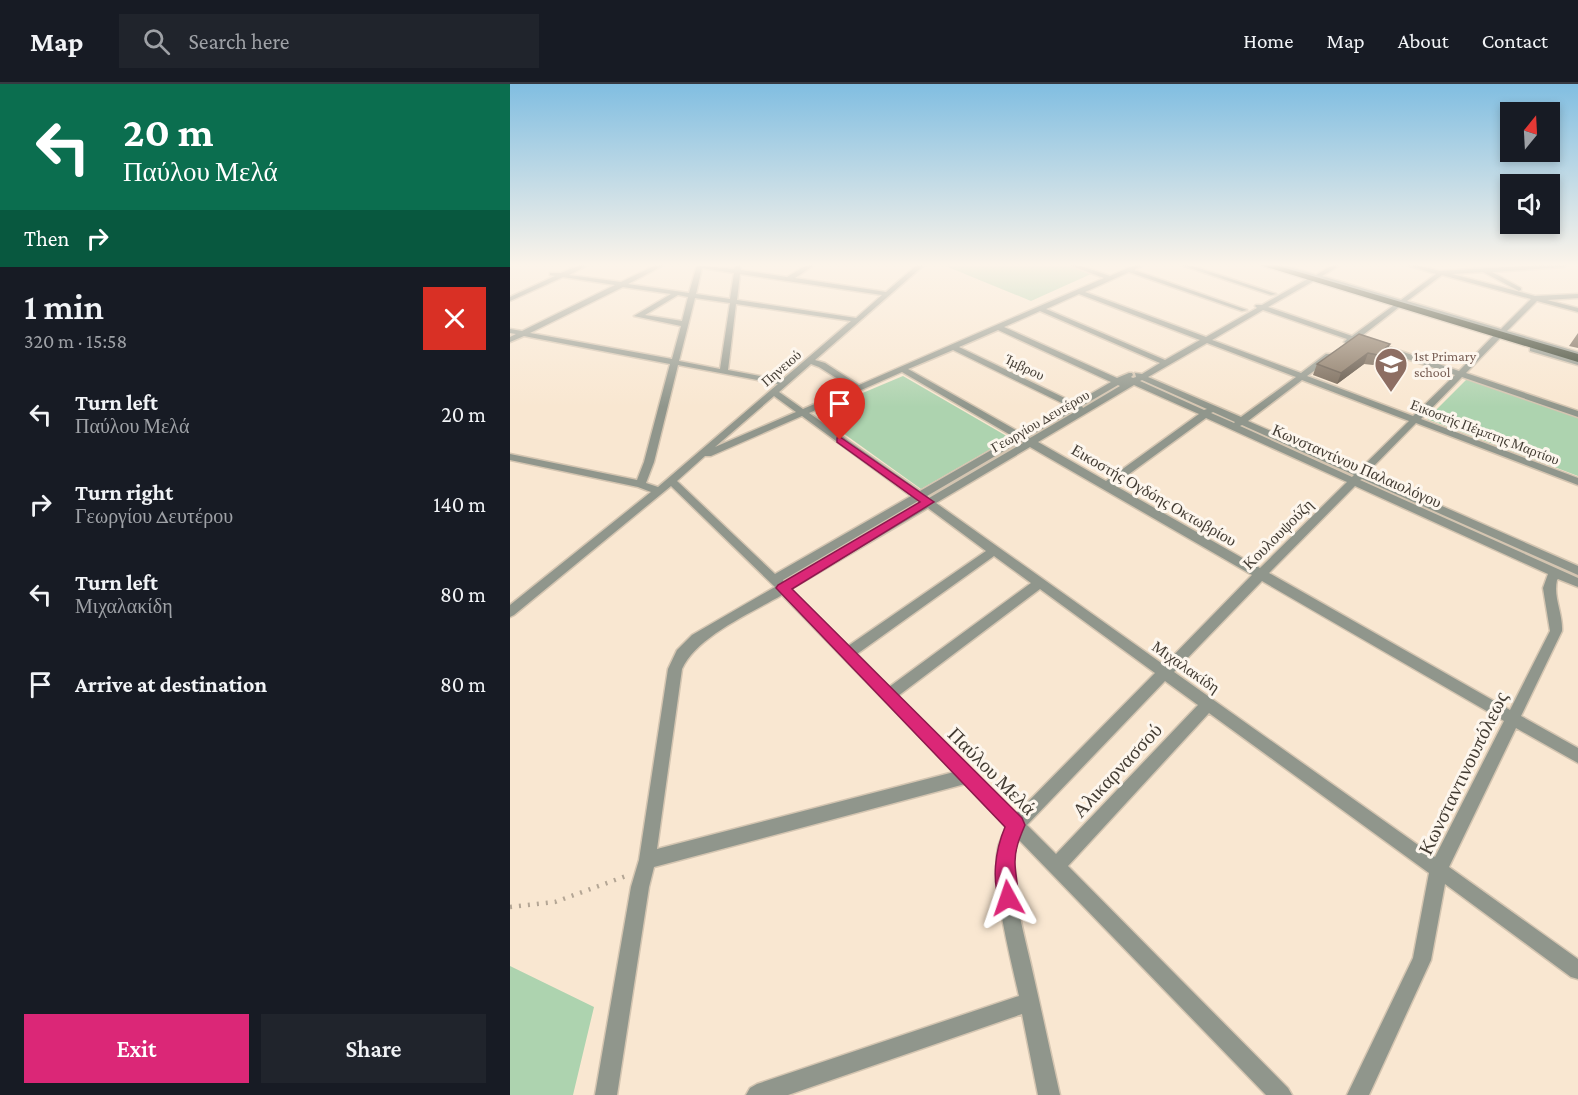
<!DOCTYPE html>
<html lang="en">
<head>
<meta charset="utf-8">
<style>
	body { margin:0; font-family:"Crimson Pro",serif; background:#20242c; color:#f1f3f6; height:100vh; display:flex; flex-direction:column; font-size:22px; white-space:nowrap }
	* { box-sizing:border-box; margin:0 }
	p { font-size:20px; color:#9ea1a6 }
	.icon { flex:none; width:33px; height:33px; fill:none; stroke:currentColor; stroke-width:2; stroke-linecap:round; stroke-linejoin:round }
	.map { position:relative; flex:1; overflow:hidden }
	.drawer { display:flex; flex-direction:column; background:#171b24; width:510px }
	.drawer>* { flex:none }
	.banner { background:#0b6e4f; color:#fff; overflow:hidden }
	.needle { width:39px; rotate:18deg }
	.tools { position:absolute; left:990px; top:18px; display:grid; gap:12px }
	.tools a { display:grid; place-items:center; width:60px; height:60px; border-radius:0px; background:#171b24; box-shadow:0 3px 9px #0003; font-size:30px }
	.pin { position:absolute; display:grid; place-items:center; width:51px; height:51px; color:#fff; margin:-62px -26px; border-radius:50% 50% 50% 0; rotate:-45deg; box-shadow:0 0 6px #0007 }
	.pin .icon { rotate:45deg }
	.me { position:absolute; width:66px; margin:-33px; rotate:355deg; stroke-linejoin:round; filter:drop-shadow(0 0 4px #0008) }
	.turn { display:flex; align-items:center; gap:21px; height:126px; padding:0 24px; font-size:27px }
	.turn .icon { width:78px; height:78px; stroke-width:2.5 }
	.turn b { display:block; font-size:42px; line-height:51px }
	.then { display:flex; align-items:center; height:57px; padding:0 24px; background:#0003; gap:12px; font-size:22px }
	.round { display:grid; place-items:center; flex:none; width:63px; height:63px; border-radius:0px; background:#20242c }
	.summary { display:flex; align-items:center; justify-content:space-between; height:102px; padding:0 24px }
	h1 { font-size:36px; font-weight:600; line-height:45px }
	.cta { display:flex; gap:12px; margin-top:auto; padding:12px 24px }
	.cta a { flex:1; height:69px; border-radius:0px; background:#db2777; color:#fff; font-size:24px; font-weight:600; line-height:69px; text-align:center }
	.cta a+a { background:#20242c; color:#f1f3f6 }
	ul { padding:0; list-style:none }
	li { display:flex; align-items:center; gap:18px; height:90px; padding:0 24px }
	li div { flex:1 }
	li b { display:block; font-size:22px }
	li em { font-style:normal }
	header { display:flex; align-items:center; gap:36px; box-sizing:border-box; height:84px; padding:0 30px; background:#171b24; border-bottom:2px solid #363941 }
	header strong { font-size:28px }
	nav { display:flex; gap:33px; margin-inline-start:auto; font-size:21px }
	.search { width:420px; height:54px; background:#20242c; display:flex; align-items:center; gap:15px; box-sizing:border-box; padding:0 21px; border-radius:0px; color:#9ea1a6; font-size:22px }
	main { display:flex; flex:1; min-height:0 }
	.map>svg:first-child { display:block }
	.green { fill:#add3af }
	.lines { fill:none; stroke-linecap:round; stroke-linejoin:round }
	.street-casing { stroke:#d4c5b1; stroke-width:3 }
	.highway-casing { stroke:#d4c5b1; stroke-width:3 }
	.path { stroke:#b4a695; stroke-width:4.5; stroke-dasharray:2 7; stroke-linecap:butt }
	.street { fill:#90968c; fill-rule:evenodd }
	.highway { fill:#303a28; fill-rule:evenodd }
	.wall { fill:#726353 }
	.shaded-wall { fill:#5c5043 }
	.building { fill:#847360; stroke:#5c5043; stroke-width:1.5 }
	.route { fill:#db2777; stroke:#8e194d; stroke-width:1.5 }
	.labels { text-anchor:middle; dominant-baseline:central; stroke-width:6; stroke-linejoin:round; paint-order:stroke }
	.far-education-label { font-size:14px; fill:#785e54; stroke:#fdf6ed; text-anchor:start }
	.far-street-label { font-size:14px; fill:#423b32; stroke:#fdf6ed }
	.street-label { font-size:16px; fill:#423b32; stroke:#fdf6ed }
	.near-street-label { font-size:20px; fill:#423b32; stroke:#fdf6ed }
</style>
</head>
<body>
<header>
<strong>Map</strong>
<div class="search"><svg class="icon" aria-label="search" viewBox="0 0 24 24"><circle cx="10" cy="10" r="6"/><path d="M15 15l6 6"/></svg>Search here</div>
<nav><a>Home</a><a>Map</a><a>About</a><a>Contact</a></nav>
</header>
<main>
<section class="drawer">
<div class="banner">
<div class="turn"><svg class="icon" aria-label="left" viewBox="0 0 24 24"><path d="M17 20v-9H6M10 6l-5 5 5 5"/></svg><div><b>20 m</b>Παύλου Μελά</div></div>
<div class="then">Then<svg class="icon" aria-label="right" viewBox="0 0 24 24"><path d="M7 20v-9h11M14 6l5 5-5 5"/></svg></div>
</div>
<div class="summary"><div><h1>1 min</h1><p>320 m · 15:58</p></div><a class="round" style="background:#d93025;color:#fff"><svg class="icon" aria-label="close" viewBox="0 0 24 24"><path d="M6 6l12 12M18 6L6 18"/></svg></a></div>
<ul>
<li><svg class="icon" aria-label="left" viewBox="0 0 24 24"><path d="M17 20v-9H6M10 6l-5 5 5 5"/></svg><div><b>Turn left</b><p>Παύλου Μελά</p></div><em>20 m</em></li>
<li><svg class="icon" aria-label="right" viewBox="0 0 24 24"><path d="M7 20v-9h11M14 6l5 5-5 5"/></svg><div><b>Turn right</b><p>Γεωργίου Δευτέρου</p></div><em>140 m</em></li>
<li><svg class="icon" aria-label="left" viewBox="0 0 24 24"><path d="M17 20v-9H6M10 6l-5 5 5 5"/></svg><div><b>Turn left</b><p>Μιχαλακίδη</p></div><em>80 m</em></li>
<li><svg class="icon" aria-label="arrive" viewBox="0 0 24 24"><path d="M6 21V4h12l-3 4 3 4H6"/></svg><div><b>Arrive at destination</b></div><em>80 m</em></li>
</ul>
<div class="cta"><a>Exit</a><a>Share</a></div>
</section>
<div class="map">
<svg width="1068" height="1011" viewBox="0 0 1068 1011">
	<rect width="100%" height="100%" fill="#f9e7d1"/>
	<path class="green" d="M433,181H555L581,190L521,217Z
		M393,292L500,354L411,405L305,329Z
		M957,295L1068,333V392L917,335Z
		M0,882L84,923L63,1011H0Z"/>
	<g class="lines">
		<defs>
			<path id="street" d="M70,181H78L59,191L111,198L146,181H154L118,200L179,209L187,181L224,185L226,181H230L231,186L277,193L297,181H304L285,194L376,208L407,181H414L305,276L315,279L349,301L594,194L559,181H568L600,192L625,181H633L624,186L737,226L732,227L619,188L575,208L696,253L747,224L745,222L746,221H752L801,193L764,181H773L806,191L823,181H830L812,192L891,216L926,190L897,181H907L930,187L1026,181H1057L1054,183L982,188L1011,204V206L1009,207L973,188L942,190L1025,212L1068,210V214L1037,216L1068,224V228L1027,217L997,247L1068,268V272L994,250L956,289L1068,327V333L952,293L911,335L1068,394V401L906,339L857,389L1068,482V491L852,395L850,396L1068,494V503L1048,495L1047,496C1043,514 1053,529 1052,547L1011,632L1068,664V679L1006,644L939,783L1068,875V895L1061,893L935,800L921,876L859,1011H837L903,874L919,789L699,629L558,782L778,1004L782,1011H756L508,755C494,787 517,859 524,894C533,933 541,972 550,1011H528L512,930L278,1011H236L240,1004L247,1000L509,912C501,875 479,794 489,760C491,754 494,748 497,743L455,700L144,783L139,803L107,1011H85L121,803L129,776L158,585L167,566L182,551L265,503L161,402L4,531L0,533V521L141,408L128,403L0,376V370L127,396L134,378L160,280L14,252L0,258V253L6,250L0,249V245L12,247L105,201L53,193L0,217V213L45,192L40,191V189H51ZM192,184L224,189L220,215L186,210ZM230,190L372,211L346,234L227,216ZM932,191L1021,215L991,245L897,217ZM807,195L887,219L842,252L758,223ZM113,203L161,210L124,232L171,242L162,275L20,249ZM569,210L690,256L655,276L536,225ZM168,211L178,213L172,237L135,231ZM185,214L220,219L210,285L169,277ZM226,220L341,237L272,296L218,286ZM893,220L987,248L949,287L867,259H861V263L945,291L903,332L797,292L822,274V270H816L791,289L702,256L753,226L837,255L834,258L838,260L844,257L851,258L852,256L849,254ZM530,227L650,279L632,290L625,289L626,293L623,294L621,293L623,291L622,289H619L607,294L494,243ZM488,246L601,298L565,319L449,263ZM697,259L786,293L731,333L638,293ZM443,266L558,322L511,349L398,285ZM301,280L309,283L342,304L293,325L269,308ZM168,281L268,300L148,403L136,399L144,378ZM392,288L504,353L410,407L299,329ZM632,296L697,325L694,326L630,297ZM792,296L899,337L849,386L738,337ZM608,301L610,302L573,324L572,322ZM624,301L689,330L596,397L528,358ZM264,312L286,328L205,363ZM565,326H568L520,354L518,353ZM703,328L725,338L724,339L701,329ZM292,332L401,412L265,490L167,397L195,372H201ZM696,334L837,398L750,484L604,401ZM732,341L844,391L842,393L730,342ZM511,357L513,359L419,414L417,412ZM520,363L742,491L654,581L426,419ZM845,402L1038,490L1033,504L1040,547L1000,626L759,489ZM408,417L410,419L274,498L273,496ZM418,424L476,467L338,562L281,505ZM484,472L521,499L379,603L347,570ZM752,497L994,637L925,773L664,588ZM530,505L645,589L506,730L388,612ZM272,511L444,688L147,765L172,585C186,553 241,529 272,511ZM655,597L688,621L546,770L517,741Z
				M671,181H680L766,210L761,211Z
				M1020,263L1068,276V281L1020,267Z"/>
			<path id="highway" d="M750,181H765L1068,270V278Z"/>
		</defs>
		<use href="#street" class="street-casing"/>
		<use href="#highway" class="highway-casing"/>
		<path class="path" d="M0,823L45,818L116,792"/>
		<use href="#street" class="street"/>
		<use href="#highway" class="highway"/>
	</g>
	<path class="wall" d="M1068,249V264L1059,262Z
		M849,250L876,270L863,281L854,280L827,300L803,291L807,280Z"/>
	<path class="shaded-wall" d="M880,260L876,270L863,281L868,271Z
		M858,269L854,280L827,300L831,289Z"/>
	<path class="building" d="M849,250L880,260L868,271L858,269L831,289L807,280Z"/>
	<linearGradient id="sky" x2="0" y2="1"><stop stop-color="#81bee1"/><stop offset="0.56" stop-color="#fcf4ea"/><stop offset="1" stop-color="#fcf4ea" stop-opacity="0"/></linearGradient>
	<rect width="1068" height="323" fill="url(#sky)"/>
	<path class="route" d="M330,353L424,418L282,505L512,734L515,741C510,753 505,764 505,778C505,793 511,808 505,821L498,824L491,821C481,797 485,767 495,743L266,504L268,501L410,418L327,358V354Z"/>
	<defs>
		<symbol id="school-pin" viewBox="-11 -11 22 30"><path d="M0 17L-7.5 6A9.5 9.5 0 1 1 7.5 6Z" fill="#8d6e63" stroke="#fdf6ed"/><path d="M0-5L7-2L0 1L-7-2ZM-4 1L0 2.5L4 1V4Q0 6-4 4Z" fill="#fff"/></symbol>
	</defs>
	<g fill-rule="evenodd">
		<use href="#school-pin" x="862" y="261" width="38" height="52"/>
	</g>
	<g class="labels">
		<g class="far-education-label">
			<text x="904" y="272">1st Primary<tspan x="904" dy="16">school</tspan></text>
		</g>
		<g class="far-street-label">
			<text transform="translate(515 283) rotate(26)">Ίμβρου</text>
			<text transform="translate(271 284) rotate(-41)">Πηνειού</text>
			<text transform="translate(530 337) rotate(-30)">Γεωργίου Δευτέρου</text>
			<text transform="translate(975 348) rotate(21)">Εικοστής Πέμπτης Μαρτίου</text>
		</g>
		<g class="street-label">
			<text transform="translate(847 382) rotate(24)">Κωνσταντίνου Παλαιολόγου</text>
			<text transform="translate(644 411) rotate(30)">Εικοστής Ογδόης Οκτωβρίου</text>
			<text transform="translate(768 450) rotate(-45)">Κουλουψούζη</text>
			<text transform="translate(676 583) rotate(35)">Μιχαλακίδη</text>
		</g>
		<g class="near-street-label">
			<text transform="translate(607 686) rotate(-47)">Αλικαρνασσού</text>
			<text transform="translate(482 687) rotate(45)">Παύλου Μελά</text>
			<text transform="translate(953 689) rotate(-64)">Κωνσταντινουπόλεως</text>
		</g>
	</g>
</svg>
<div class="tools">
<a><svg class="needle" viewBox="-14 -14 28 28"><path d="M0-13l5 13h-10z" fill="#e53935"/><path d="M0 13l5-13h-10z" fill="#9ea1a6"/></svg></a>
<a><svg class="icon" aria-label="sound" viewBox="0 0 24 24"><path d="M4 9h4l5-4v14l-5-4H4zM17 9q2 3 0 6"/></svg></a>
</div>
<div class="pin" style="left:330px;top:356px;background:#d93025"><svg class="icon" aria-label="arrive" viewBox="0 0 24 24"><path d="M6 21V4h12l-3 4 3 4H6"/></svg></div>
<svg class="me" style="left:498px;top:814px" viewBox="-20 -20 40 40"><path d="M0-17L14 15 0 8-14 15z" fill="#db2777" stroke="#fff" stroke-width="4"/></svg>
</div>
</main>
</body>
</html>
